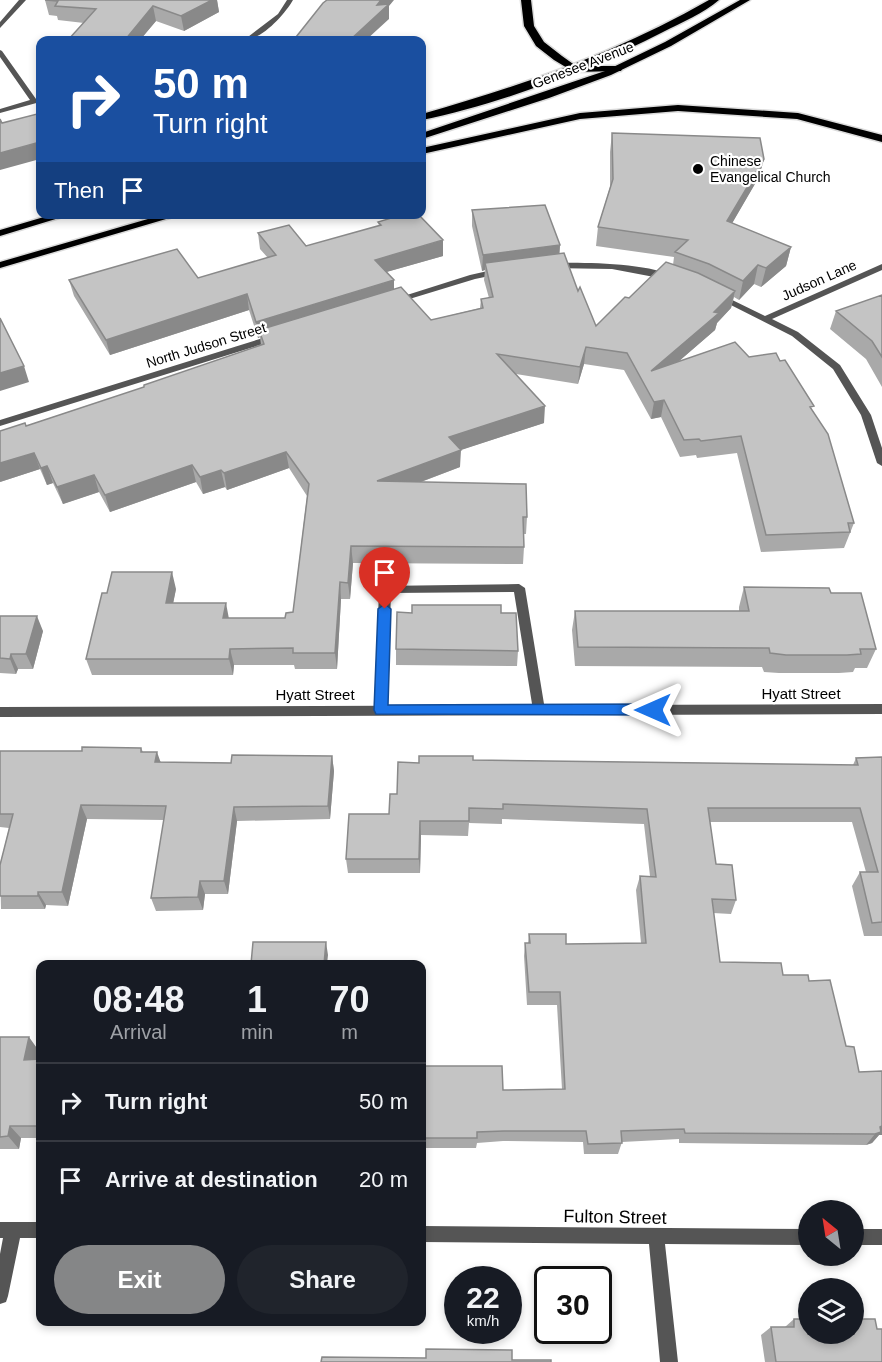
<!DOCTYPE html>
<html lang="en">
<head>
<meta charset="utf-8">
<style>
	body { margin:0; font-family:Arial,sans-serif; background:#20242c; color:#f1f3f6; height:100vh; display:flex; flex-direction:column; font-size:22px; white-space:nowrap }
	* { box-sizing:border-box; margin:0 }
	p { font-size:20px; color:#9ea1a6 }
	.icon { flex:none; width:33px; height:33px; fill:none; stroke:currentColor; stroke-width:2; stroke-linecap:round; stroke-linejoin:round }
	.map { position:relative; flex:1; overflow:hidden }
	.drawer { position:absolute; left:36px; top:960px; width:390px; height:366px; display:flex; flex-direction:column; background:#171b24; border-radius:12px; box-shadow:0 3px 9px #0003 }
	.drawer>* { flex:none }
	.top-card { position:absolute; left:36px; top:36px; width:390px; height:183px; border-radius:12px; box-shadow:0 3px 9px #0003; background:#1a4fa0; color:#fff; overflow:hidden }
	.needle { width:39px; rotate:330deg }
	.tools { position:absolute; left:798px; top:1200px; display:grid; gap:12px }
	.tools a { display:grid; place-items:center; width:66px; height:66px; border-radius:50%; background:#171b24; box-shadow:0 3px 9px #0003; font-size:30px }
	.speed { position:absolute; left:444px; top:1266px; display:flex; gap:12px; font-size:30px; font-weight:700; text-align:center }
	.speed>* { display:grid; place-content:center; width:78px; height:78px; border-radius:50%; background:#171b24; box-shadow:0 3px 9px #0003; line-height:1 }
	.speed small { font-size:15px; font-weight:400 }
	.speed .limit { border:3px solid #111; border-radius:9px; background:#fff; color:#111 }
	.pin { position:absolute; display:grid; place-items:center; width:51px; height:51px; color:#fff; margin:-62px -26px; border-radius:50% 50% 50% 0; rotate:-45deg; box-shadow:0 0 6px #0007 }
	.pin .icon { rotate:45deg }
	.me { position:absolute; width:66px; margin:-33px; rotate:270deg; stroke-linejoin:round; filter:drop-shadow(0 0 4px #0008) }
	.turn { display:flex; align-items:center; gap:21px; height:126px; padding:0 18px; font-size:27px }
	.turn .icon { width:78px; height:78px; stroke-width:2.5 }
	.turn b { display:block; font-size:42px; line-height:51px }
	.then { display:flex; align-items:center; height:57px; padding:0 18px; background:#0003; gap:12px; font-size:22px }
	.eta { display:flex; justify-content:space-evenly; align-items:center; height:102px; text-align:center }
	.eta b { font-size:36px; font-weight:700; line-height:42px }
	.cta { display:flex; gap:12px; margin-top:auto; padding:12px 18px }
	.cta a { flex:1; height:69px; border-radius:36px; background:#858687; color:#fff; font-size:24px; font-weight:700; line-height:69px; text-align:center }
	.cta a+a { background:#20242c; color:#f1f3f6 }
	ul { padding:0; list-style:none }
	li { display:flex; align-items:center; gap:18px; height:78px; padding:0 18px; border-top:2px solid #363941 }
	li div { flex:1 }
	li b { display:block; font-size:22px }
	li em { font-style:normal }
	.map>svg:first-child { display:block }
	.lines { fill:none; stroke-linecap:round; stroke-linejoin:round }
	.primary-casing { stroke:#dbdbdb; stroke-width:3 }
	.highway-casing { stroke:#dbdbdb; stroke-width:3 }
	.lane { fill:#555; fill-rule:evenodd }
	.street { fill:#555; fill-rule:evenodd }
	.primary { fill:#000; fill-rule:evenodd }
	.highway { fill:#000; fill-rule:evenodd }
	.wall { fill:#a9a9a9 }
	.shaded-wall { fill:#898989 }
	.building { fill:#c4c4c4; stroke:#898989; stroke-width:1.5 }
	.route { fill:#1a73e8; stroke:#114b97; stroke-width:1.5 }
	.poi-dot { fill:#000; stroke:#fff; stroke-width:2 }
	.labels { text-anchor:middle; dominant-baseline:central; stroke-width:4.5; stroke-linejoin:round; paint-order:stroke }
	.far-street-label { font-size:14px; fill:#000; stroke:#fff }
	.far-poi-label { font-size:14px; fill:#000; stroke:#fff; text-anchor:start }
	.street-label { font-size:15px; fill:#000; stroke:#fff }
	.near-street-label { font-size:18px; fill:#000; stroke:#fff }
</style>
</head>
<body>
<div class="map">
<svg width="882" height="1362" viewBox="0 0 882 1362">
	<rect width="100%" height="100%" fill="#fff"/>
	<g class="lines">
		<defs>
			<path id="primary" d="M709,0H719C704,13 681,23 663,32C591,69 502,104 422,120V114C524,85 616,53 709,0Z
				M740,0H750L671,46L611,75L549,98L422,139V133L605,71L665,42Z
				M54,214H72L0,236V230Z
				M165,214H183L0,268V262Z"/>
			<path id="highway" d="M521,0H531L534,26L544,42L562,56L576,66H617L622,69L621,71L574,72L554,60L536,46L524,26Z
				M678,105L798,113L882,135V142L797,119L678,111L580,119L422,154V148L580,113Z"/>
		</defs>
		<use href="#primary" class="primary-casing"/>
		<use href="#highway" class="highway-casing"/>
		<path class="lane" d="M519,584L525,588L545,710L543,713H535L533,710L514,592L391,593L387,710L385,713H377L375,710L379,589L381,586Z"/>
		<path class="street" d="M19,0H26L0,28V22Z
			M287,0H293C285,14 262,40 244,40L278,14Z
			M0,50L2,51L36,99L40,98V102L0,113V109L30,100L0,57Z
			M554,263C581,262 653,263 674,277L670,280L612,269L551,268V264Z
			M882,264V270L772,319L798,332L840,365L871,415L882,448V466L877,463L861,415L833,369L792,336L715,297L716,295H722L765,316Z
			M501,268L504,269V273L475,279L393,304L388,301L470,275Z
			M276,334L281,337L279,339L0,426V420Z
			M882,704V714L0,717V707Z
			M0,1222H40V1238H20L8,1296L6,1302L0,1304V1254L3,1238H0Z
			M422,1226L808,1229V1245L665,1244L678,1362H660L649,1244L422,1242Z
			M854,1229H882V1245H854Z"/>
		<use href="#primary" class="primary"/>
		<use href="#highway" class="highway"/>
	</g>
	<path class="wall" d="M45,0H217L219,12L184,31L156,21L140,40H68L84,23L58,20L57,16L49,15Z
		M612,133L764,159L759,177L732,223L791,247L786,266L761,287L754,284L739,300L734,297L731,308L717,323L715,330L679,361L749,357L813,411L854,523L844,548L761,552L737,453L697,458L696,455L680,457L661,417L651,419L624,370L584,364L578,384L516,374L544,423L460,450V467L421,482L527,517L526,534H524V547L523,564L353,563L350,599H341L337,669H295L294,665H234L233,675H92L86,659L176,589L173,603L229,618H285L293,612L307,496L289,468L227,490L225,487L203,494L196,482L110,512L99,492L63,504L53,483L47,485L40,469L0,482L26,426L144,387L261,345L260,337L258,338L249,310L110,355L74,296L69,280L198,278L268,258L260,249L258,233L306,246L379,226L378,222L443,256L386,272L394,280V289L431,320L480,308L481,299L489,298L484,280L485,270L482,271L472,226V210L560,245L559,254L596,326L629,298L673,265L674,257L596,246L598,227L610,187V152Z
		M882,295V387L866,359L830,329L836,311Z
		M744,587L831,593L876,649L867,668H855L853,672L839,673H779L764,672L762,667L575,666L572,630L575,611H739V607Z
		M501,613L518,651L517,666L396,665V649Z
		M0,616L43,631L33,669H18L16,674L0,673Z
		M141,748L143,752L161,762L231,763L332,756L334,771L330,819L237,821L228,894H205L203,910L156,911L151,898L164,820L87,819L68,906L46,905L45,909H1L0,865L9,828L0,827V751H82Z
		M882,757V936H864L852,886L860,872H866L852,822H710L716,864L736,900L731,914L713,913L720,962L809,981L846,1046L859,1072L882,1071V1135H879L872,1143L866,1145L679,1143V1139L622,1142L618,1154H584L583,1142L503,1141L477,1143L476,1148H422V1066L503,1090L562,1089L557,1005H527L524,956L525,943H528L529,934L566,944L641,943L636,890L640,876H650L644,824L502,819V824L469,823L468,836L421,835L420,873H348L346,859L389,814L397,794L419,763L473,760L853,765L856,758Z
		M0,1037L39,1051L38,1060H40V1138H21L19,1149H0Z
		M794,1319L877,1329L882,1362H765L761,1335L771,1327H785Z"/>
	<path class="shaded-wall" d="M212,0H217L219,12L184,31L181,16Z
		M381,0H394L389,6V19L366,40H350Z
		M153,6L156,21L140,40H125Z
		M40,142V159L0,170V153Z
		M764,159L759,177L723,239L727,221Z
		M443,240V256L376,275L375,260Z
		M560,245L559,261L485,263V270L482,271L483,255Z
		M791,247L786,266L761,287L766,268Z
		M758,265L754,284L739,300L743,281Z
		M394,280V296L259,330L260,337L258,338L256,322Z
		M735,291L731,308L717,323L715,330L648,388L651,371L714,312Z
		M247,294L249,310L110,355L106,340Z
		M586,347L584,364L578,384L580,367Z
		M24,366L29,382L0,391V373Z
		M664,400L661,417L651,419L654,402Z
		M545,406L544,423L449,454V437Z
		M461,450L460,467L378,498L377,481Z
		M286,452L289,468L227,490L224,473Z
		M34,453L40,469L0,482V463Z
		M192,465L196,482L110,512L105,495Z
		M47,466L53,483L47,485L41,468Z
		M221,470L225,487L203,494L200,477Z
		M94,475L99,492L63,504L57,487Z
		M351,546L353,563L350,599L348,583Z
		M172,572L176,589L170,619L166,603Z
		M340,582L341,599L337,669L335,653Z
		M226,603L229,619L223,618Z
		M37,616L43,631L33,669L26,654Z
		M230,649L234,665L233,675L229,659Z
		M11,654L18,669L16,674L10,659Z
		M157,752L162,766L155,762Z
		M332,756L334,771L330,819L328,806Z
		M81,805L87,819L68,906L62,892Z
		M234,807L237,821L228,894L224,881Z
		M420,821L421,835L420,873L419,859Z
		M200,881L205,894L203,910L198,897Z
		M38,892L46,905L45,909L38,896Z
		M326,942L328,955L327,964H324Z
		M29,1037L39,1051L35,1073L24,1060Z
		M10,1126L21,1138L19,1149L8,1136Z
		M882,1126V1135H879L872,1143L866,1145L875,1134L880,1127Z"/>
	<path class="building" d="M45,0H212L181,16L153,6L125,40H68L96,9L55,6L58,1Z
		M327,0H381L377,5L389,4L350,40H287L296,37L323,3Z
		M37,114L40,119V142L0,153V119L2,123Z
		M612,133L760,138L764,159L727,221L791,247L766,268L758,265L743,281L709,264L675,252L688,240L598,227L613,179Z
		M545,205L560,245L483,255L472,210Z
		M404,214H418L443,240L375,260L394,280L256,322L247,294L106,340L69,280L177,249L198,278L276,255L258,233L289,225L306,246L381,225L378,222Z
		M564,253L578,291L580,287L596,326L625,297L629,298L666,262L698,273L735,291L714,312L719,313L651,371L735,342L749,357L776,353L780,361L785,360L814,406L810,407L828,434L854,523H848L850,532L766,535L741,436L701,441L699,439L684,440L664,400L654,402L627,353L586,347L580,367L497,354L545,406L449,437L461,450L377,481L526,484L527,517H523L524,547L351,546L348,583L340,582L335,653H293V648L230,649L229,659H86L102,593H107L112,572H172L166,603H226L223,618H285L286,613L293,612L309,484L286,452L224,473L221,470L200,477L192,465L105,495L94,475L57,487L47,466L41,468L34,453L0,463V431L25,423L26,426L144,387V385L264,344L259,330L401,287L431,320L483,308L481,299L493,297L485,263Z
		M882,295V357L872,341L836,311Z
		M0,318L24,366L0,373Z
		M744,587L829,588L831,593H861L876,649H860L861,654L847,655H786L770,653L769,648L578,647L575,611H749Z
		M412,605H501V613H516L518,651L396,649L397,612L412,613Z
		M0,616H37L26,654H11L10,659L0,658Z
		M82,747L141,748V752H157L155,762L231,763L232,755L332,756L328,806L234,807L224,881H200L198,897L151,898L166,806L81,805L62,892H38V896H0V865L13,814H0V751H82Z
		M419,756H473V760L858,765L856,758L882,757V922L872,923L860,872H878L860,808H708L716,864L732,865L736,900L712,899L720,962L781,963L783,975H808L809,981L830,980L846,1046L854,1047L859,1072L882,1071V1126L880,1127L881,1132L875,1134L685,1133L684,1129L621,1131L622,1143L588,1144L586,1131H504L477,1132V1138H422V1066H502L503,1090L565,1089L560,992H529L525,943H530L529,934H566V944L646,943L640,876L656,877L647,809L503,804V809L469,808V821H420L419,859H346L349,814H389L390,794H397L398,762L419,763Z
		M253,942H326L324,964H251Z
		M0,1037H29L24,1060L40,1059V1126H10L8,1136L0,1137Z
		M794,1319H808V1334H854V1319H875L877,1329H882V1362H776L771,1327H794Z
		M426,1349L512,1350V1360H551V1362H321L322,1357L426,1358Z"/>
	<path class="route" d="M385,604L391,609L388,705L653,704L658,706L660,710L658,714L653,715L376,714L374,710L378,609Z"/>
	<circle class="poi-dot" cx="698" cy="169" r="6"/>
	<g class="labels">
		<g class="far-street-label">
			<text transform="translate(583 65) rotate(-21)">Genesee Avenue</text>
			<text transform="translate(819 280) rotate(-24)">Judson Lane</text>
			<text transform="translate(206 345) rotate(-17)">North Judson Street</text>
		</g>
		<g class="far-poi-label">
			<text x="710" y="161">Chinese<tspan x="710" dy="16">Evangelical Church</tspan></text>
		</g>
		<g class="street-label">
			<text x="801" y="693">Hyatt Street</text>
			<text x="315" y="694">Hyatt Street</text>
		</g>
		<g class="near-street-label">
			<text transform="translate(615 1217) rotate(1)">Fulton Street</text>
		</g>
	</g>
</svg>
<div class="tools">
<a><svg class="needle" viewBox="-14 -14 28 28"><path d="M0-13l5 13h-10z" fill="#e53935"/><path d="M0 13l5-13h-10z" fill="#9ea1a6"/></svg></a>
<a><svg class="icon" aria-label="layers" viewBox="0 0 24 24"><path d="M12 4l9 5-9 5-9-5zM3 14l9 5 9-5"/></svg></a>
</div>
<div class="speed"><div>22<small>km/h</small></div><div class="limit">30</div></div>
<div class="pin" style="left:385px;top:609px;background:#d93025"><svg class="icon" aria-label="arrive" viewBox="0 0 24 24"><path d="M6 21V4h12l-3 4 3 4H6"/></svg></div>
<svg class="me" style="left:653px;top:710px" viewBox="-20 -20 40 40"><path d="M0-17L14 15 0 8-14 15z" fill="#1a73e8" stroke="#fff" stroke-width="4"/></svg>
<div class="top-card">
<div class="turn"><svg class="icon" aria-label="right" viewBox="0 0 24 24"><path d="M7 20v-9h11M14 6l5 5-5 5"/></svg><div><b>50 m</b>Turn right</div></div>
<div class="then">Then<svg class="icon" aria-label="arrive" viewBox="0 0 24 24"><path d="M6 21V4h12l-3 4 3 4H6"/></svg></div>
</div>
<section class="drawer">
<div class="eta">
<div><b>08:48</b><p>Arrival</p></div>
<div><b>1</b><p>min</p></div>
<div><b>70</b><p>m</p></div>
</div>
<ul>
<li><svg class="icon" aria-label="right" viewBox="0 0 24 24"><path d="M7 20v-9h11M14 6l5 5-5 5"/></svg><div><b>Turn right</b></div><em>50 m</em></li>
<li><svg class="icon" aria-label="arrive" viewBox="0 0 24 24"><path d="M6 21V4h12l-3 4 3 4H6"/></svg><div><b>Arrive at destination</b></div><em>20 m</em></li>
</ul>
<div class="cta"><a>Exit</a><a>Share</a></div>
</section>
</div>
</body>
</html>
